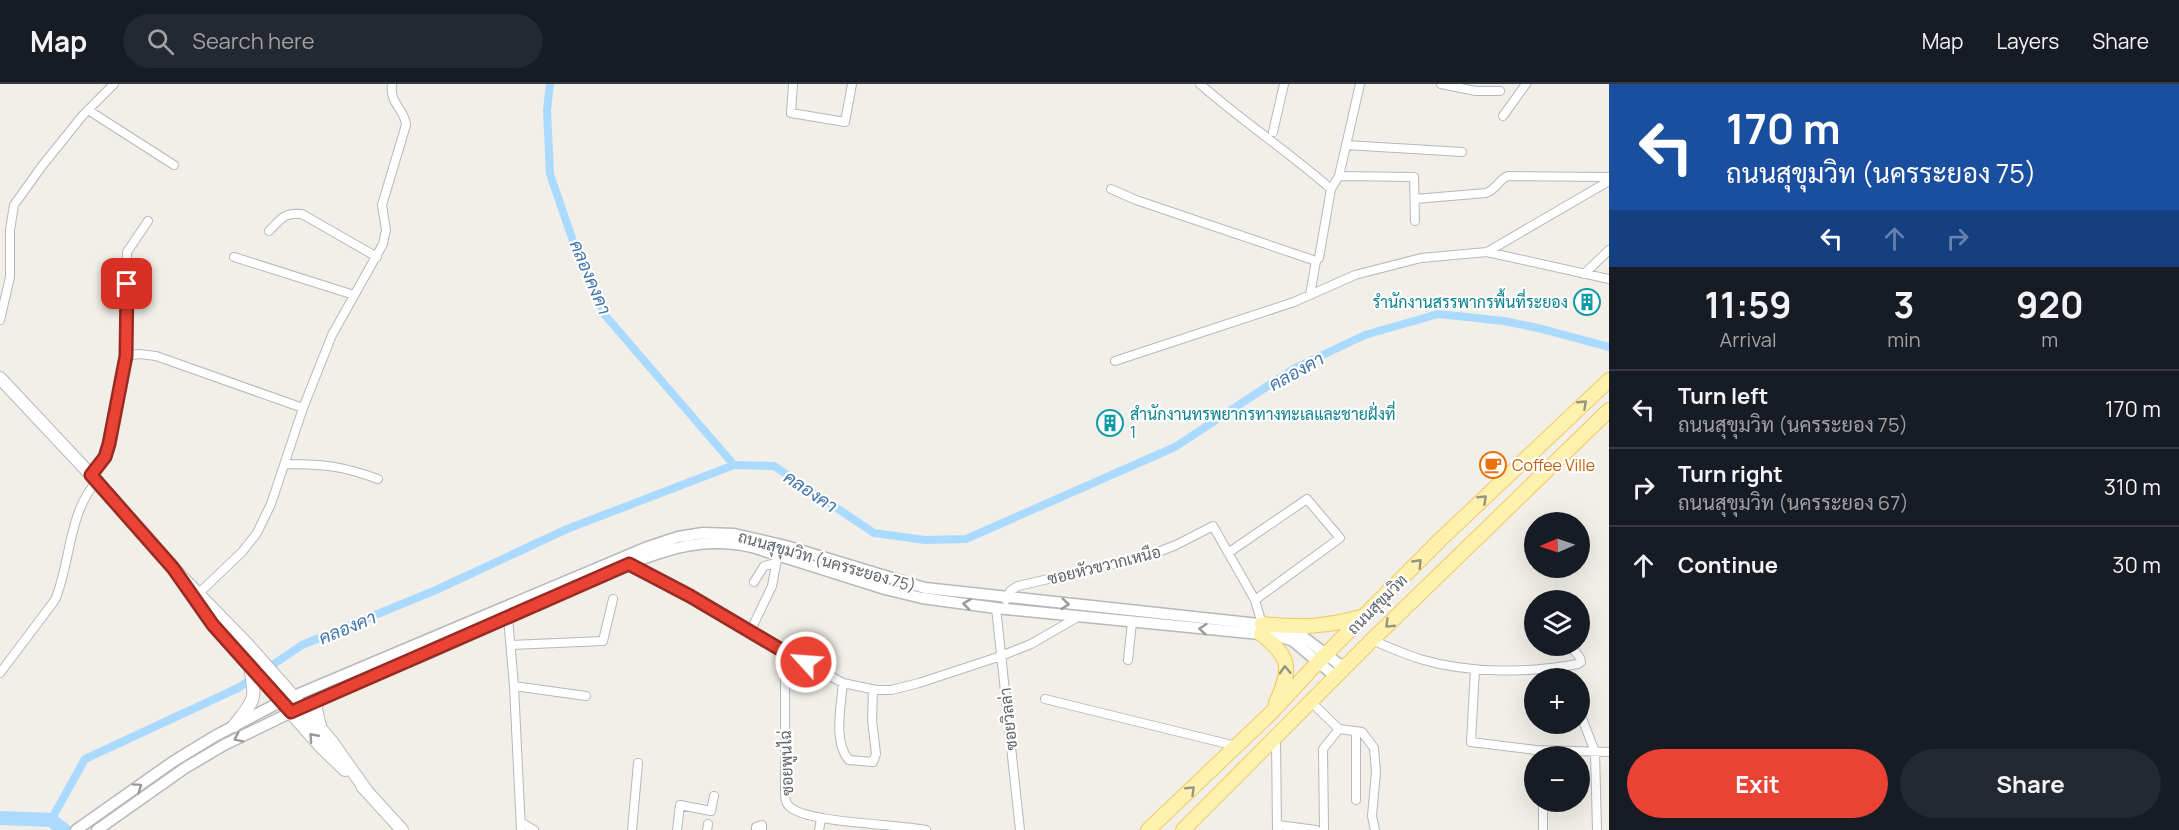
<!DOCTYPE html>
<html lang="en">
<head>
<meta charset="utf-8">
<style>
	body { margin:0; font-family:Manrope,Sarabun,sans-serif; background:#242831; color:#f1f3f6; height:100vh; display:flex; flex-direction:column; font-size:22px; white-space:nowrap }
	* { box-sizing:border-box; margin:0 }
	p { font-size:20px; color:#9ea1a6 }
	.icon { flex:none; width:33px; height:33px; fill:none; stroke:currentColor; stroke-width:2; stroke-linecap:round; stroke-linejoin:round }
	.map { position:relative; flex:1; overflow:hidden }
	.panel { display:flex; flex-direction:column; background:#171b24; width:570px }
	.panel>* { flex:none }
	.banner { background:#1a4fa0; color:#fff; overflow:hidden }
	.needle { width:39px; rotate:268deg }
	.buttons { position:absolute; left:1524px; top:428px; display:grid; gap:12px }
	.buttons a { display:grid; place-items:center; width:66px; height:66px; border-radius:50%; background:#171b24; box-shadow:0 6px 24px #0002; font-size:30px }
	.pin { position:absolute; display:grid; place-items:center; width:51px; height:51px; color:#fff; margin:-26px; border-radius:12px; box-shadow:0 3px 9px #0006 }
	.me { position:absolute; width:66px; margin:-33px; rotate:296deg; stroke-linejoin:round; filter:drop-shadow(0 0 4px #0008) }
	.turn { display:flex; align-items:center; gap:21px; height:126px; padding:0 18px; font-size:27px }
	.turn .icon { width:78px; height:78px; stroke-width:2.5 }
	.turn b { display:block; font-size:42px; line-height:51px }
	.lanes { display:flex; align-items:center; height:57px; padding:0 18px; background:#0003; justify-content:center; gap:30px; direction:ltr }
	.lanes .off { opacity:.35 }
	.eta { display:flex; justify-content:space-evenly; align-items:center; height:102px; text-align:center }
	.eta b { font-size:36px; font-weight:700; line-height:42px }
	.cta { display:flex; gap:12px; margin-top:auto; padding:12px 18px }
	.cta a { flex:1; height:69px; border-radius:36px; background:#ea4335; color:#fff; font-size:24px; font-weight:700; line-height:69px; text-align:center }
	.cta a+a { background:#242831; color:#f1f3f6 }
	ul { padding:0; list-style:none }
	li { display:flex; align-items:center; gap:18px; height:78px; padding:0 18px; border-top:2px solid #363941 }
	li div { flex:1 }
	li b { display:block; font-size:22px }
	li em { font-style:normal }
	header { display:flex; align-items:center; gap:36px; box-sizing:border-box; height:84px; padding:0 30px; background:#171b24; border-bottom:2px solid #363941 }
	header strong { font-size:28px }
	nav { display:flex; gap:33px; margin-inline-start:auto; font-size:21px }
	.search { width:420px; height:54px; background:#242831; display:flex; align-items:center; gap:15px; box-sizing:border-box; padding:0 21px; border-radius:33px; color:#9ea1a6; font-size:22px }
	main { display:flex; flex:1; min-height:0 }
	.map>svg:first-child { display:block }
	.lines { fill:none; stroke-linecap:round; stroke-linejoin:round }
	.canal { stroke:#aadaff; stroke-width:8 }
	.river { stroke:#aadaff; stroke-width:14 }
	.minor-casing { stroke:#b5b8bc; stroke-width:10 }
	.tertiary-casing { stroke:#b5b8bc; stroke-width:13 }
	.secondary-casing { stroke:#b6babf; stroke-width:14 }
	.primary-casing { stroke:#f2c960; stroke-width:16 }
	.minor { stroke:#fff; stroke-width:8 }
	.tertiary { stroke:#fff; stroke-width:10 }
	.secondary { stroke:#fff; stroke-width:12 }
	.primary { stroke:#fff2af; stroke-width:14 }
	.oneway { stroke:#979581 }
	.oneway2 { stroke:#979a9d }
	.route-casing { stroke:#982c22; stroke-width:15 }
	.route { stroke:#ea4335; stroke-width:10 }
	.labels { text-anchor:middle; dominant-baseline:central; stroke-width:4.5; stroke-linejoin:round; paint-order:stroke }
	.culture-label { font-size:16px; fill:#0d838f; stroke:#fff; text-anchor:end }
	.food-label { font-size:16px; fill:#c56008; stroke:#fff; text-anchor:start }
	.street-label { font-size:16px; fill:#5f6368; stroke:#fff }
	.water-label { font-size:18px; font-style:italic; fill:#4174aa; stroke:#fff }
</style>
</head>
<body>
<header>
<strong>Map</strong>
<div class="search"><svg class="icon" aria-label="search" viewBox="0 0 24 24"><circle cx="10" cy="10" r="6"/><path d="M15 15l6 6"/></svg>Search here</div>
<nav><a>Map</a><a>Layers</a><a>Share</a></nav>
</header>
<main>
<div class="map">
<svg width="1609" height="746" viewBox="0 0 1609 746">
	<rect width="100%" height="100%" fill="#f1efe8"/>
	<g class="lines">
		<path class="canal" d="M550,0L547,26L550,90L574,160L604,230L734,381
			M265,586L302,561L436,506L567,445L734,381L774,382L874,449L925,456L966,455L1175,363L1295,284L1365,251L1438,230L1504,237L1538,244L1609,263
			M51,736L85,675L238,604L254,593"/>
		<path class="river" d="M0,734L51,736L64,746"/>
		<defs>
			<path id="minor" d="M793,0L791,29L845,38L852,0
				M1200,0C1242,37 1289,68 1331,105
				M1441,0L1476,7H1500
				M88,26L174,81
				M1503,32L1526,0
				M1273,48L1284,0
				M1346,61L1462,68
				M1339,92L1414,93L1415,137
				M1111,105L1136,116L1316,177
				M1415,115L1486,109C1496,106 1499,95 1508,92L1609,93
				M269,147C281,135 284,128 302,130L377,173
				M1487,168L1609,97
				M234,173L354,211
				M1584,190L1609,166
				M1310,211L1316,177L1319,174L1331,105L1339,92L1360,0
				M0,236L10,193V146L14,121L42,82L83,31L114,0
				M126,272L139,270L156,272L303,324
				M1115,277L1294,218L1355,191L1421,174L1487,168L1609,195
				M286,380C324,380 342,382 378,395
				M91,391L104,373L109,360L126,272L127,168L148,137
				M1228,469L1307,415L1340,454L1255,516
				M629,480L690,512L778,564L843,599L876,606H891L919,599L1001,572L1031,560L1078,533
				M754,498L764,482L776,479
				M198,510L242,468L257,449L271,420L303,324L332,251L383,160L386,146L382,121L406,41C405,25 389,20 392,0
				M1006,516L1010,507L1018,502L1148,472L1176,461L1213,442L1255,516L1262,540
				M996,524L1020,746
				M508,534L514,602L521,746
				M750,548L772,502L778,470
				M1372,556C1388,563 1404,570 1420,575C1470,590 1528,589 1578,580L1581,578L1580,574L1570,561
				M511,561L603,557L613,515
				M785,568V710C785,715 786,720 790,723C808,739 897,740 926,746
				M1128,576L1132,538
				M1475,585L1471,658L1536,666L1609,668
				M0,589L55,516C71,478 68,429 97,397
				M843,599C841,621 833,659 849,676L873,678L876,670L872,636L873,606
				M514,602L586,612
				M1045,615L1236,662
				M1311,618L1339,645L1362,648L1374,664L1376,688L1372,732L1375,746
				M1580,629L1595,668L1597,746
				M1356,647V716
				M1276,653L1277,746
				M1543,717V746
				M522,739L534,746
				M1278,741L1316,746
				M632,746L638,679
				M677,746L680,721L711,727L714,712
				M707,746L708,740
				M756,746V743L762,741V746
				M819,746L821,735
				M1324,746L1323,665L1339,645"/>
			<path id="tertiary" d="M1286,545L1298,549L1344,584
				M76,746L174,677L215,652L282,617L645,464L678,453L703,449L734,450L786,462L925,504L1268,541
				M97,746L185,684L224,661L302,623L429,569L629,480C673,463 706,453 752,463L885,505L922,514L996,524L1279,552L1293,557L1336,593"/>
			<path id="secondary" d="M0,294L91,391L173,484L248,561L287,605L332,658L366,706
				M196,517L213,541L322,664L345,686
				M317,617L316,625L320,642
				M234,642C256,613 256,618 250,582
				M362,702L402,746"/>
			<path id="primary" d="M1262,540C1299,544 1328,543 1364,532
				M1261,550C1292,574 1291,585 1276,619
				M1148,746L1271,629L1318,578L1440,456L1609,296
				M1183,746L1372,556L1609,326"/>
		</defs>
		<use href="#minor" class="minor-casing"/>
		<use href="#tertiary" class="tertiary-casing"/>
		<use href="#secondary" class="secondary-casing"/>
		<use href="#primary" class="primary-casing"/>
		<use href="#minor" class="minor"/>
		<use href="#tertiary" class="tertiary"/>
		<use href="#secondary" class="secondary"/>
		<use href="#primary" class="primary"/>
	</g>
	<defs><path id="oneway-chevron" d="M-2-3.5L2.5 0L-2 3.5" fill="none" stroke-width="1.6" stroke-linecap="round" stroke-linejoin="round" transform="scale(1.5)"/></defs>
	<g class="oneway">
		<use href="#oneway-chevron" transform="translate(1583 320) rotate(-43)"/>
		<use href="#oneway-chevron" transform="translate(1483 415) rotate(-43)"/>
		<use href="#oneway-chevron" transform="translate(1418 479) rotate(-46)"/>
		<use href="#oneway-chevron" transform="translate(1389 540) rotate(136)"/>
		<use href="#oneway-chevron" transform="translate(1285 586) rotate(-92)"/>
		<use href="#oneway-chevron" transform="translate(1191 706) rotate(-44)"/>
	</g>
	<g class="oneway2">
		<use href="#oneway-chevron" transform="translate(967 520) rotate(-173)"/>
		<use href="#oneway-chevron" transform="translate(1065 520) rotate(6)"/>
		<use href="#oneway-chevron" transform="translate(1203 545) rotate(-175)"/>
		<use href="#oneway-chevron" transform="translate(313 653) rotate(-132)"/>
		<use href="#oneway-chevron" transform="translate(238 654) rotate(154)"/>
		<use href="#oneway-chevron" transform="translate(138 703) rotate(-35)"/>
	</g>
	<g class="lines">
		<defs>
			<path id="route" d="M127,200L126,272L109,360L105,373L91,391L173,484L213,541L291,628L629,480L690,512L778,564L806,578"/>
		</defs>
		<use href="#route" class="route-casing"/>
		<use href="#route" class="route"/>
	</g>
	<defs>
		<symbol id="building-ring" viewBox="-11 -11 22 22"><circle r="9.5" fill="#fff" stroke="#0f9aa8" stroke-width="1.5"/><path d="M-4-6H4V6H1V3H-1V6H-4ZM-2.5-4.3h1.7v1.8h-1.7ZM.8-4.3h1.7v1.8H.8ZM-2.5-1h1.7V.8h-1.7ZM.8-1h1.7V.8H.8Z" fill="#0f9aa8"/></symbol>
		<symbol id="cafe-ring" viewBox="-11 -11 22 22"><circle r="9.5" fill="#fff" stroke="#e8710a" stroke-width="1.5"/><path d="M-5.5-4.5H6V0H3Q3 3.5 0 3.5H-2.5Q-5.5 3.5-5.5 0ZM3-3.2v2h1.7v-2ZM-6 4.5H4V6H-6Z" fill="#e8710a"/></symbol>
	</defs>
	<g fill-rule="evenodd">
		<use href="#building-ring" x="1572" y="203" width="30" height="30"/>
		<use href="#building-ring" x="1095" y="324" width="30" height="30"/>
		<use href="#cafe-ring" x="1478" y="366" width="30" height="30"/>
	</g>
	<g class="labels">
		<g class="culture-label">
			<text x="1568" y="218">รำนักงานสรรพากรพื้นที่ระยอง</text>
			<text x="1130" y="330" text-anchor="start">สำนักงานทรพยากรทางทะเลและชายฝั่งที่<tspan x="1130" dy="18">1</tspan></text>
		</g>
		<g class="food-label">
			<text x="1512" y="381">Coffee Ville</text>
		</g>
		<g class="street-label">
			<text transform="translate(827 477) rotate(16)">ถนนสุขุมวิท (นครระยอง 75)</text>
			<text transform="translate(1104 481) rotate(-14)">ซอยหัวขวากเหนือ</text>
			<text transform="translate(1377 520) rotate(-45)">ถนนสุขุมวิท</text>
			<text transform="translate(1008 635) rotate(-96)">ซอยวิลล่า</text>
			<text transform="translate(786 679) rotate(-92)">ซอยพูนไฉ่</text>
		</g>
		<g class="water-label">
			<text transform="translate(591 193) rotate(67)">คลองคงคา</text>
			<text transform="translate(1296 287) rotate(-29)">คลองคา</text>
			<text transform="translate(811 407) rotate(34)">คลองคา</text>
			<text transform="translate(347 543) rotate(-22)">คลองคา</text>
		</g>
	</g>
</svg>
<div class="buttons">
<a><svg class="needle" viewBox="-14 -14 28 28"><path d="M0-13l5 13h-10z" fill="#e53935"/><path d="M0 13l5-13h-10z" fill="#9ea1a6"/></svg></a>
<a><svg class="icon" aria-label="layers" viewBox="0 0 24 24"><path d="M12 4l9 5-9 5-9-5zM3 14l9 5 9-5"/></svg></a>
<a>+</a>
<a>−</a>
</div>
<div class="pin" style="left:127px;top:200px;background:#d93025"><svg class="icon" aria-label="arrive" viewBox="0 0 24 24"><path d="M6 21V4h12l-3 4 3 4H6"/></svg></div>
<svg class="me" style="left:806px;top:578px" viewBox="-20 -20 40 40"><circle r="17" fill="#ea4335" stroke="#fff" stroke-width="3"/><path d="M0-11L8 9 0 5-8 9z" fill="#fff"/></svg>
</div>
<section class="panel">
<div class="banner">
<div class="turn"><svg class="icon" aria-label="left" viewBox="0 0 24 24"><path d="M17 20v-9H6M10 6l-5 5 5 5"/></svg><div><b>170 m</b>ถนนสุขุมวิท (นครระยอง 75)</div></div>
<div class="lanes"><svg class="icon" aria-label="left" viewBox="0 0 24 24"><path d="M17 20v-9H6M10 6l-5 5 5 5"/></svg><svg class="icon off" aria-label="ahead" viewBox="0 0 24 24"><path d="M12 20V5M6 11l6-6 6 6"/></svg><svg class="icon off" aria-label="right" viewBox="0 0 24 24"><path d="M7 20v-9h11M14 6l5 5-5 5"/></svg></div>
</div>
<div class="eta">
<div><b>11:59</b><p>Arrival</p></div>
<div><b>3</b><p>min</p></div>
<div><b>920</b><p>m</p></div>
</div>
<ul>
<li><svg class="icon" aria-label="left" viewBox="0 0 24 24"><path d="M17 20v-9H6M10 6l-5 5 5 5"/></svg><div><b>Turn left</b><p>ถนนสุขุมวิท (นครระยอง 75)</p></div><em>170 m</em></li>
<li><svg class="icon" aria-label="right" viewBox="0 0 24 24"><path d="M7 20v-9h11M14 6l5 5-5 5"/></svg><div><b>Turn right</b><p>ถนนสุขุมวิท (นครระยอง 67)</p></div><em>310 m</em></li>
<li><svg class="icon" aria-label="ahead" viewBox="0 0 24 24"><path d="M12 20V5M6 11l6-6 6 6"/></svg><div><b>Continue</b></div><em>30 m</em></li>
</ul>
<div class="cta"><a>Exit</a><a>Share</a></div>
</section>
</main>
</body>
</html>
